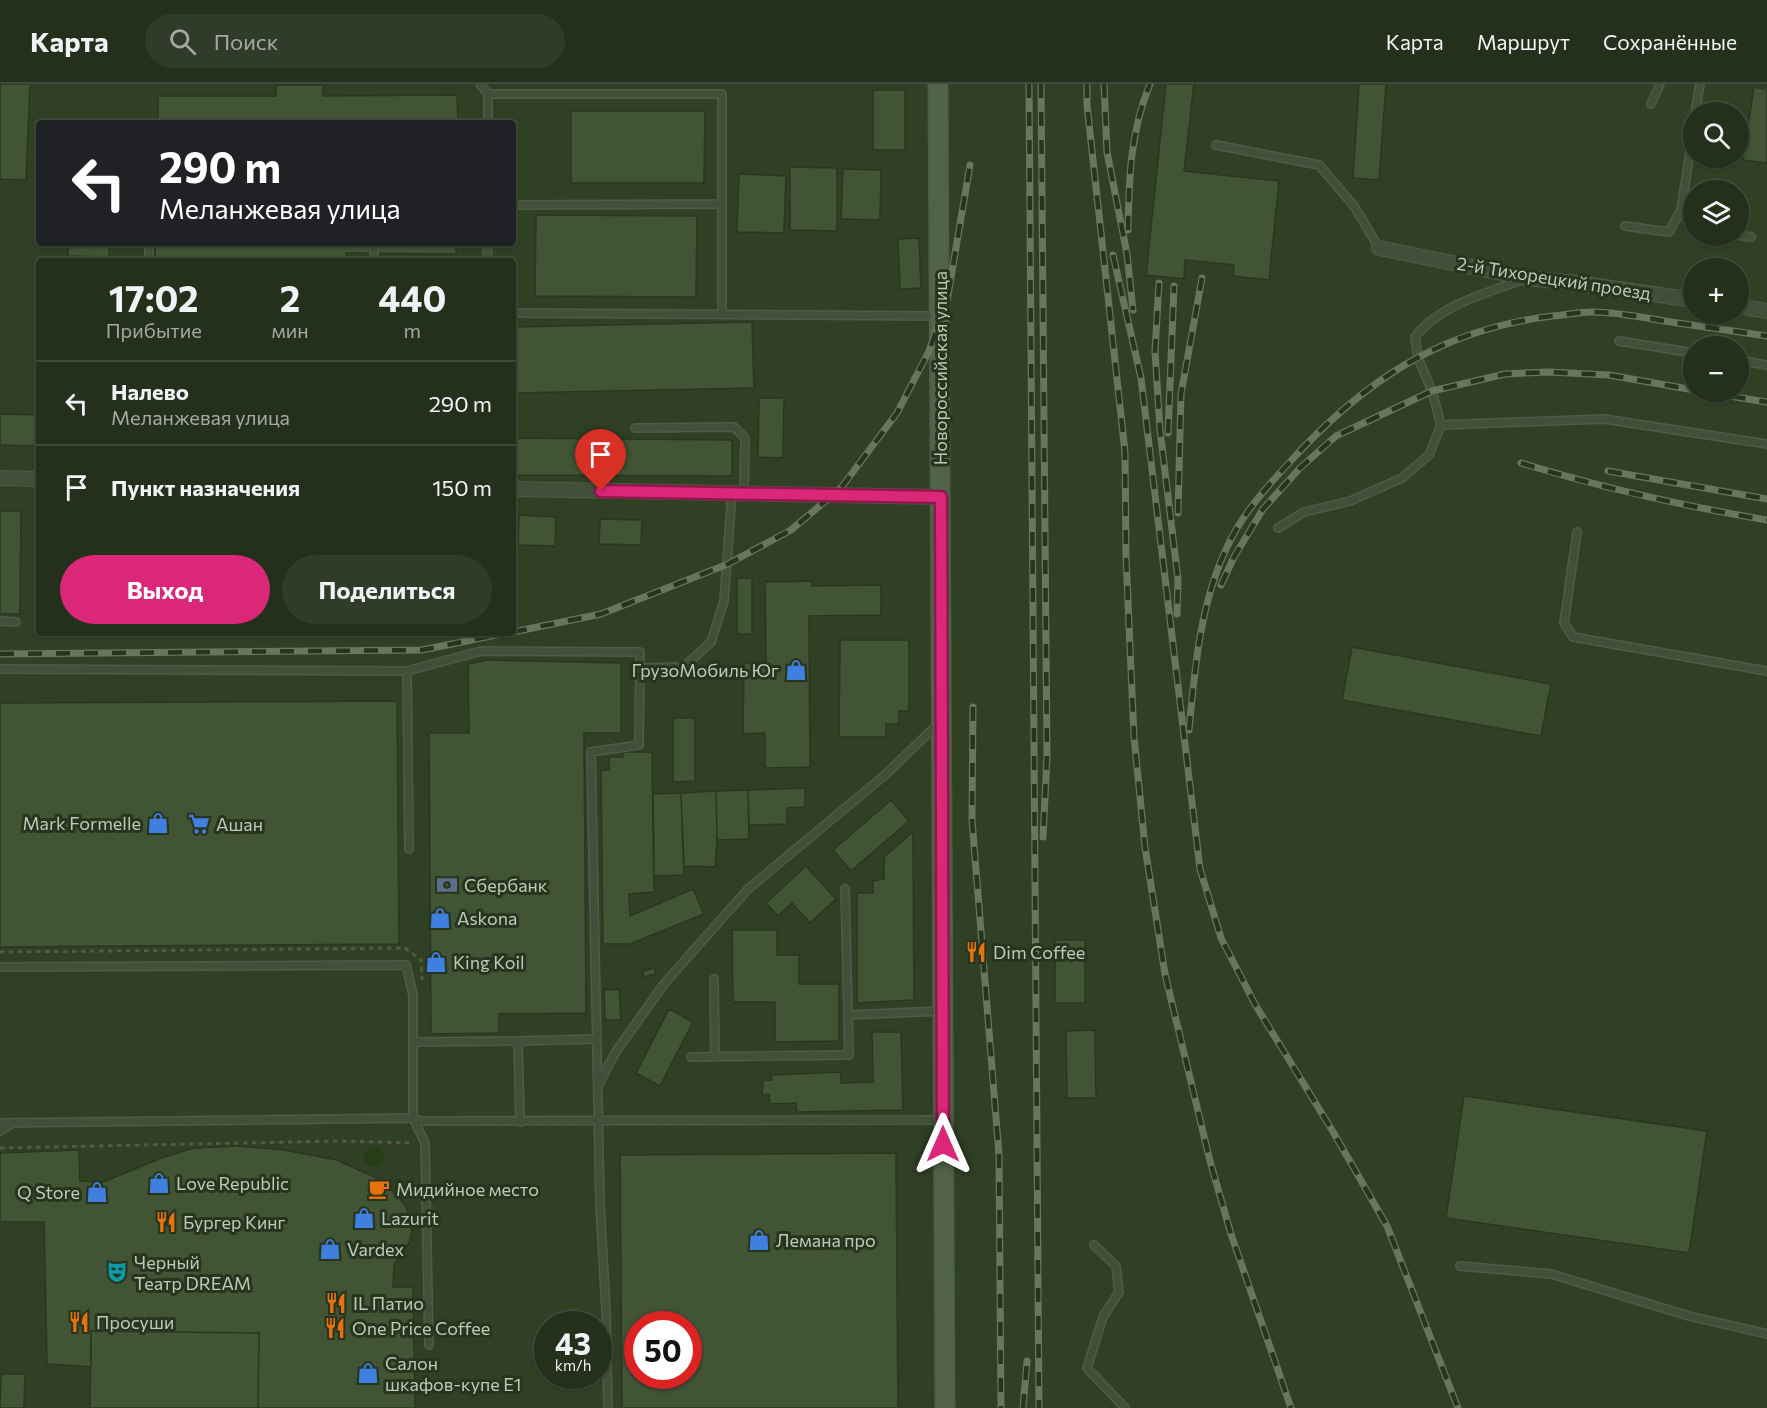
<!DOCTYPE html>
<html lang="ru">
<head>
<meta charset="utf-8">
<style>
	body { margin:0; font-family:Commissioner,sans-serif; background:#303c29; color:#f1f3f6; height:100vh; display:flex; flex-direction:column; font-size:22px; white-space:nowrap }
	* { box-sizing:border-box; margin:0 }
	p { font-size:20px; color:#a3a9a3 }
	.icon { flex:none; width:33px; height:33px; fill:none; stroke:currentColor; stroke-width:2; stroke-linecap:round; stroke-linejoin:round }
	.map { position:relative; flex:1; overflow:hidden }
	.panel { position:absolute; left:36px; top:174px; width:480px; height:378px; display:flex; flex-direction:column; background:#24301c; border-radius:6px; box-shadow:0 2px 4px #0004,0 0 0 2px #414b3b }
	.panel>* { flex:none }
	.hud { position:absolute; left:36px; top:36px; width:480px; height:126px; border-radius:6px; box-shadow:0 2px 4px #0004,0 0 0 2px #414b3b; background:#202124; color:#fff; overflow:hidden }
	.buttons { position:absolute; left:1683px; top:18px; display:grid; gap:12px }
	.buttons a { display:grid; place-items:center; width:66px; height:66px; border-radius:50%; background:#24301c; box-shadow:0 2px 4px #0004,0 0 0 2px #414b3b; font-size:30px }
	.speed { position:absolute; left:534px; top:1227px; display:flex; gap:12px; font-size:30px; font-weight:700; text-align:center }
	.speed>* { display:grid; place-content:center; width:78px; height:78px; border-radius:50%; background:#24301c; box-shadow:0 2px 4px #0004,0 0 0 2px #414b3b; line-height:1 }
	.speed small { font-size:15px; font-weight:400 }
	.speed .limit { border:9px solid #d22; background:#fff; color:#111 }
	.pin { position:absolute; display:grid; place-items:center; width:51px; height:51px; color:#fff; margin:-62px -26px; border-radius:50% 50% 50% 0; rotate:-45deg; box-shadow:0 0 6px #0007 }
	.pin .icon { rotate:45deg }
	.me { position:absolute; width:66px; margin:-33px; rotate:0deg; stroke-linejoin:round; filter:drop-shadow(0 0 4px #0008) }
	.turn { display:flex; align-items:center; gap:21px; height:126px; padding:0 24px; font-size:27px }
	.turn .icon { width:78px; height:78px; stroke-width:2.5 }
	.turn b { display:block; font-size:42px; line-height:51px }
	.eta { display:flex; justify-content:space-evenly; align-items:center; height:102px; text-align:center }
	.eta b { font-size:36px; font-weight:700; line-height:42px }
	.primary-button { display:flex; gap:12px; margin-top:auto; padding:12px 24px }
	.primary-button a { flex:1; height:69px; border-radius:36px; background:#db2777; color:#fff; font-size:24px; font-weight:700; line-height:69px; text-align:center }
	.primary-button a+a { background:#303c29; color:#f1f3f6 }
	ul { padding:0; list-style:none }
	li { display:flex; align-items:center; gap:18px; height:84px; padding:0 24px; border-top:2px solid #414b3b }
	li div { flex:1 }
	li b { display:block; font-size:22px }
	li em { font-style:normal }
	header { display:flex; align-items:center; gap:36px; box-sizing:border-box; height:84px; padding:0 30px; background:#24301c; border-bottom:2px solid #414b3b }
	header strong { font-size:28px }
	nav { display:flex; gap:33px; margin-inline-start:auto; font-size:21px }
	.search { width:420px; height:54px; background:#303c29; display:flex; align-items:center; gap:15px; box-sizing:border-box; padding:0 21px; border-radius:33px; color:#a3a9a3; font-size:22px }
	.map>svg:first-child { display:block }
	.water { fill:#263e18 }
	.building { fill:#415434; stroke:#293720; stroke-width:1.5; fill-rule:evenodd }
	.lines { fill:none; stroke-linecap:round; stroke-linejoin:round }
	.lane-casing { stroke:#4e5c46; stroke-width:10 }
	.street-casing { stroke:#4e5c46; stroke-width:16 }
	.secondary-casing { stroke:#4e5c46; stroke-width:21 }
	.path { stroke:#565941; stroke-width:3; stroke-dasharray:4.5 4.5; stroke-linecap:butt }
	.lane { stroke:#42503a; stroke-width:7 }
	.street { stroke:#42503a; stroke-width:14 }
	.secondary { stroke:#516348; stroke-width:18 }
	.rail-casing { stroke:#66775c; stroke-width:7 }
	.rail { stroke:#27351e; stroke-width:4.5; stroke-dasharray:14; stroke-linecap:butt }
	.route-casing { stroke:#8e194d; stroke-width:15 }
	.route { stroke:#db2777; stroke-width:10 }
	.labels { text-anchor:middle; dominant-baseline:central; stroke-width:6; stroke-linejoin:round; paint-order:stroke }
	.street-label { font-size:18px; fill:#bdcab6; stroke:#27351e }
	.poi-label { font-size:18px; fill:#bdcab6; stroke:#27351e; text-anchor:start }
</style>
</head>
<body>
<header>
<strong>Карта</strong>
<div class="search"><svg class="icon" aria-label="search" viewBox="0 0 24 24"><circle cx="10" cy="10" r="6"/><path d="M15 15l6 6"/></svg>Поиск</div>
<nav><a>Карта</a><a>Маршрут</a><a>Сохранённые</a></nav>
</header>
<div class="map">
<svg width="1767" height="1324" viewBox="0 0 1767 1324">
	<rect width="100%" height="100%" fill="#304025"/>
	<path class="water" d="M364 1073a10 10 0 1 1 20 0a10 10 0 1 1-20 0Z"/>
	<path class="building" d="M0,0H30L26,96L0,95Z
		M1166,0H1194L1184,87L1279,97L1269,196L1233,192L1234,181L1185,176L1184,195L1146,191Z
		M1359,0H1386L1379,96L1353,94Z
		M1765,0H1767V79L1743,76L1754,3L1764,5Z
		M276,1H323V12L457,11L458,39H158V12H276Z
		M873,6H905V66H873Z
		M571,27H705L704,99H571Z
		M790,83L837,84V147L790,146Z
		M843,85L881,86L880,136L841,135Z
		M739,90L786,92L784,149L737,148Z
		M536,131L697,132L696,213L535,212Z
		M919,154L921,204L900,205L898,155Z
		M68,159H109V173L68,172Z
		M155,159H456V170L346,169V177H155Z
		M752,238L754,304L513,309V243Z
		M759,314H784L783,374L758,373Z
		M0,330L39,331V362L0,361Z
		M513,354L732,356V392L513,391Z
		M0,427H21L20,530H0Z
		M519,431L556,433L555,462L518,461Z
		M600,435L642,436L641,461L599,460Z
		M737,494H752V550H737Z
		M812,497V502L881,501V531L809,532L810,683L765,684V649L743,650L744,579L766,578L765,498Z
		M840,556H909V627H899V640H886V653H839Z
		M1352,563L1551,600L1541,652L1342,616Z
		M488,576L621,579V649H584L586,929L499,930V949L431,950L429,649H469L468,580Z
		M397,617L399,860L0,863V619Z
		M673,634H695V697L673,698Z
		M622,668H652L654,808L629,810L630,832L693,805L704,830L630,860H603L601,686H609V673H623Z
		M805,704V723L787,724V740L749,741L748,706Z
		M748,706L749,755L717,756L716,707Z
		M716,707L717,756L715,783L684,782L681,709Z
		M681,709L684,791L654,792L653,710Z
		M891,716L909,737L851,787L833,766Z
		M913,748L914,916L857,919V809H873V797L884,795V773Z
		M806,782L836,815L810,839L792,819L778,832L766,819Z
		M732,846H777V871H799V900H839V957L775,958V918H733Z
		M1055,856H1085V919H1055Z
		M654,884L656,890L644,893L643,887Z
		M619,905L621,936H605L604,906Z
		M669,925L693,938L660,1002L636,989Z
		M1095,946L1096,1014H1067L1066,947Z
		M872,948H901L903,1026L797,1028L796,1019L770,1020L769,1010L762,1011L763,996H772L771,991L841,988V999L873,998Z
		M1464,1012L1707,1047L1689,1169L1446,1134Z
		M239,1062L284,1066L337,1076L383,1097L405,1121L411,1136L412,1146L410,1157L403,1169L394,1180L393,1203H413L415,1324H258L259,1249L91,1247V1283L47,1280L44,1138H0V1069L79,1066L80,1097L103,1098L164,1073L194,1064Z
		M896,1069L898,1324H622L620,1071ZM638,1240H688V1292H638Z
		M91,1247L259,1249L258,1324H90Z
		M1,1290H25L24,1324H0Z"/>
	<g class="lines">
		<defs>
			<path id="lane" d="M480,0L488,10H722V229
				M1651,20L1660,0
				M1695,28L1700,0
				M488,39V10
				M1694,42L1681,126L1694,142
				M1216,61L1319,81L1354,122L1379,164
				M513,121L722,120
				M1625,142L1669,148L1681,126
				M1738,151L1751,153
				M149,159V177
				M374,159V177
				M487,177L488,159
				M513,229L939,232
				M1619,257L1694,269
				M1738,276L1767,281
				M1441,341L1604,335L1767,360
				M635,344L734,343L745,354L744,409
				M1278,444L1304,428L1350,417L1402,394L1429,371L1441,341L1432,307L1418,274L1415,253C1439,221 1485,210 1521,196
				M1577,448L1564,539L1573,553L1767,587
				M0,537L16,538
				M640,584L684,583L711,558L724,517L732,409
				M0,585L407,587L481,567L640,568L639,661L591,668L600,1120L606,1227L608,1324
				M407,587L409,765
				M0,883L406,881L413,911V1034L425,1059L429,1261
				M714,895L715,973
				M848,931L942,927
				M518,957L597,955
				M414,958L518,957L520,1038
				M691,973L849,971L845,805
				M599,1000L615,969L664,900L748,805L885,691L939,639
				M0,1039L413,1034L422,1037L942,1036
				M0,1047L11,1040
				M1094,1161L1116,1182L1119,1208L1103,1233L1087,1284L1125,1324
				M1460,1182L1551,1190L1689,1232L1767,1250"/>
			<path id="street" d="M1379,164L1526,194L1577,199L1694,216
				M1738,222L1767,227
				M0,394L39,395
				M513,405L941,413"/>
			<path id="secondary" d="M938,0L945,1324"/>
		</defs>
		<use href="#lane" class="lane-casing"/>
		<use href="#street" class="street-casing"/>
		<use href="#secondary" class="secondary-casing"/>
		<path class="path" d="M0,868L405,864L421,876L422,896
			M0,1064L340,1057L414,1059"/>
		<use href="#lane" class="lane"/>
		<use href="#street" class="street"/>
		<use href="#secondary" class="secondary"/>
		<defs>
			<path id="rail" d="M1029,0L1039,1324
				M1041,0L1047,673L1043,753
				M1087,0V21L1125,368L1126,473L1134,653L1145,763L1165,890L1210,1077L1231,1150L1291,1324
				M1104,0L1107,68L1127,170L1133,226
				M1128,146C1129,94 1130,49 1150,0
				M1113,171L1141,294L1200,785L1221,854L1256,922L1332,1046L1387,1142L1458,1324
				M1159,199L1155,267L1160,346L1178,495L1177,530
				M1704,308L1767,318
				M1168,349L1174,202
				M1521,379C1602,404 1683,422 1767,436
				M1608,387L1767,415
				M1178,429L1181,310L1202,194
				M1221,501L1234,473L1263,425L1300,384L1336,352L1432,307L1505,290L1548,288L1609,291L1694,306
				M513,548L601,530L728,480L791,446L841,404L897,329L929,267L947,217L970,81
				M0,570L422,566L506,549
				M973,623L972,736L999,1071L1001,1324
				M1189,646C1195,583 1200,519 1228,461C1242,431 1264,406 1287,381C1362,298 1439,246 1552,232C1565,231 1579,228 1592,228C1616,228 1641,233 1664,237C1698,242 1733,247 1767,252
				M1023,1324L1027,1277"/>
		</defs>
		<use href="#rail" class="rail-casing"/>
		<use href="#rail" class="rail"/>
	</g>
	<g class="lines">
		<defs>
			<path id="route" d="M601,407L941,413L943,1060"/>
		</defs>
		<use href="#route" class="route-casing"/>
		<use href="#route" class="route"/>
	</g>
	<defs>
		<symbol id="shop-bare" viewBox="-9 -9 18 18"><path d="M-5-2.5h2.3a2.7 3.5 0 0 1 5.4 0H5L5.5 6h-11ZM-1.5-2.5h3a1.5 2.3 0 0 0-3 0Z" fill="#3f7fe0" stroke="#27351e" stroke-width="2.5" paint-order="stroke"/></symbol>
		<symbol id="supermarket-bare" viewBox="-9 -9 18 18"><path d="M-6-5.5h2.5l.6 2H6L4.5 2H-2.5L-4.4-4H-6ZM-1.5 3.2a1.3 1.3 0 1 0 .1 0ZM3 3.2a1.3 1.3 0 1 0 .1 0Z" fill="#3f7fe0" stroke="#27351e" stroke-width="2.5" paint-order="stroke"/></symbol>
		<symbol id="bank-bare" viewBox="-9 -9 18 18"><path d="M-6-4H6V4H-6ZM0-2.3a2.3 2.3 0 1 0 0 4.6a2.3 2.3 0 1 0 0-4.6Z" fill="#5c6f8a" stroke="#27351e" stroke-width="2.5" paint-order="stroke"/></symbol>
		<symbol id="restaurant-bare" viewBox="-9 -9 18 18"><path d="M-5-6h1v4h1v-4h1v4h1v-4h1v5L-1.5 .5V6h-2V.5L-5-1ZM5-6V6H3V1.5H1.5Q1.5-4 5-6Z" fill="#e8710a" stroke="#27351e" stroke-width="2.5" paint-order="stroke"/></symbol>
		<symbol id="cafe-bare" viewBox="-9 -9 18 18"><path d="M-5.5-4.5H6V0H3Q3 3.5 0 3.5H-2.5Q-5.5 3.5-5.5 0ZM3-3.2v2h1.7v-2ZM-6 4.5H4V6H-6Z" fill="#e8710a" stroke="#27351e" stroke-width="2.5" paint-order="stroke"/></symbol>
		<symbol id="theatre-bare" viewBox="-9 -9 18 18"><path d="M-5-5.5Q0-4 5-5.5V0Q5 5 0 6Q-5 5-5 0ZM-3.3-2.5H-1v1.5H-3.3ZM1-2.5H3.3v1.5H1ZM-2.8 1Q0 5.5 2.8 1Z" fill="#0f9aa8" stroke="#27351e" stroke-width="2.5" paint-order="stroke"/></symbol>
	</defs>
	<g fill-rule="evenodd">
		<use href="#shop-bare" x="781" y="571" width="30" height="30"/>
		<use href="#shop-bare" x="143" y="724" width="30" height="30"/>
		<use href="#supermarket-bare" x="184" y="725" width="30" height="30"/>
		<use href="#bank-bare" x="432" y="786" width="30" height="30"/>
		<use href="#shop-bare" x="425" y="819" width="30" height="30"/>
		<use href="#restaurant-bare" x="961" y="853" width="30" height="30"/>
		<use href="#shop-bare" x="421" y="863" width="30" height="30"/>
		<use href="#shop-bare" x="144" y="1084" width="30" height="30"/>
		<use href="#cafe-bare" x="364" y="1090" width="30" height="30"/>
		<use href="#shop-bare" x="82" y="1093" width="30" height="30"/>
		<use href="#shop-bare" x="349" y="1119" width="30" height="30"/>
		<use href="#restaurant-bare" x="151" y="1123" width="30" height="30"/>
		<use href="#shop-bare" x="744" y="1141" width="30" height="30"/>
		<use href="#shop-bare" x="315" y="1150" width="30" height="30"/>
		<use href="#theatre-bare" x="102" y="1173" width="30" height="30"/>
		<use href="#restaurant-bare" x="321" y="1204" width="30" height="30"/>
		<use href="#restaurant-bare" x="64" y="1223" width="30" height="30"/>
		<use href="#restaurant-bare" x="320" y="1229" width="30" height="30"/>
		<use href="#shop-bare" x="353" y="1274" width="30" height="30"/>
	</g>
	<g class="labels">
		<g class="street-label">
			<text transform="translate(1554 194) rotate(9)">2-й Тихорецкий проезд</text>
			<text transform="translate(940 284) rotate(-90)">Новороссийская улица</text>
		</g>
		<g class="poi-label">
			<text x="779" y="586" text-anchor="end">ГрузоМобиль Юг</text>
			<text x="141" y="739" text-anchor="end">Mark Formelle</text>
			<text x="216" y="740">Ашан</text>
			<text x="464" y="801">Сбербанк</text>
			<text x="457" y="834">Askona</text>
			<text x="993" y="868">Dim Coffee</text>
			<text x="453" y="878">King Koil</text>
			<text x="176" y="1099">Love Republic</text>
			<text x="396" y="1105">Мидийное место</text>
			<text x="80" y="1108" text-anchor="end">Q Store</text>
			<text x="381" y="1134">Lazurit</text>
			<text x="183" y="1138">Бургер Кинг</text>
			<text x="776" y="1156">Лемана про</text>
			<text x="347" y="1165">Vardex</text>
			<text x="134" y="1178">Черный<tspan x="134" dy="21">Театр DREAM</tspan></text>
			<text x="353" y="1219">IL Патио</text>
			<text x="96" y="1238">Просуши</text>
			<text x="352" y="1244">One Price Coffee</text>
			<text x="385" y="1279">Салон<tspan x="385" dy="21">шкафов-купе Е1</tspan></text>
		</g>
	</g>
</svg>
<div class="buttons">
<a><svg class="icon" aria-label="search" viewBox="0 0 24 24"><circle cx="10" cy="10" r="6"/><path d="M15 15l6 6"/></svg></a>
<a><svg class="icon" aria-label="layers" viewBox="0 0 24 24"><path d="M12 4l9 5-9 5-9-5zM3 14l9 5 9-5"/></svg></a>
<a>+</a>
<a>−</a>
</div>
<div class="speed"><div>43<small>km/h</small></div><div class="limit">50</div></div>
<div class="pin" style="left:601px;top:407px;background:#d93025"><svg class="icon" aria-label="arrive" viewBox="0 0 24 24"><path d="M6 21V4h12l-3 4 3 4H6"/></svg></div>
<svg class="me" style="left:943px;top:1060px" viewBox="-20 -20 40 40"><path d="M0-17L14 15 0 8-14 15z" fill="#db2777" stroke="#fff" stroke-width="4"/></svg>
<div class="hud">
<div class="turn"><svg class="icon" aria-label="left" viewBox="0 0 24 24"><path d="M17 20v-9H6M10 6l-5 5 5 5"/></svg><div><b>290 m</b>Меланжевая улица</div></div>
</div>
<section class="panel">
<div class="eta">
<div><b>17:02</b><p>Прибытие</p></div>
<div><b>2</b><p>мин</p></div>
<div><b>440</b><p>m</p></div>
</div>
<ul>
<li><svg class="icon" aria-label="left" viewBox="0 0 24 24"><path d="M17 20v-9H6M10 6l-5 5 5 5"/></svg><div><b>Налево</b><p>Меланжевая улица</p></div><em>290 m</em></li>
<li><svg class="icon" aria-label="arrive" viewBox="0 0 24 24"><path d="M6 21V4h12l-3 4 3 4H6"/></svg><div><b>Пункт назначения</b></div><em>150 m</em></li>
</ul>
<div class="primary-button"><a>Выход</a><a>Поделиться</a></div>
</section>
</div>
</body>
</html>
